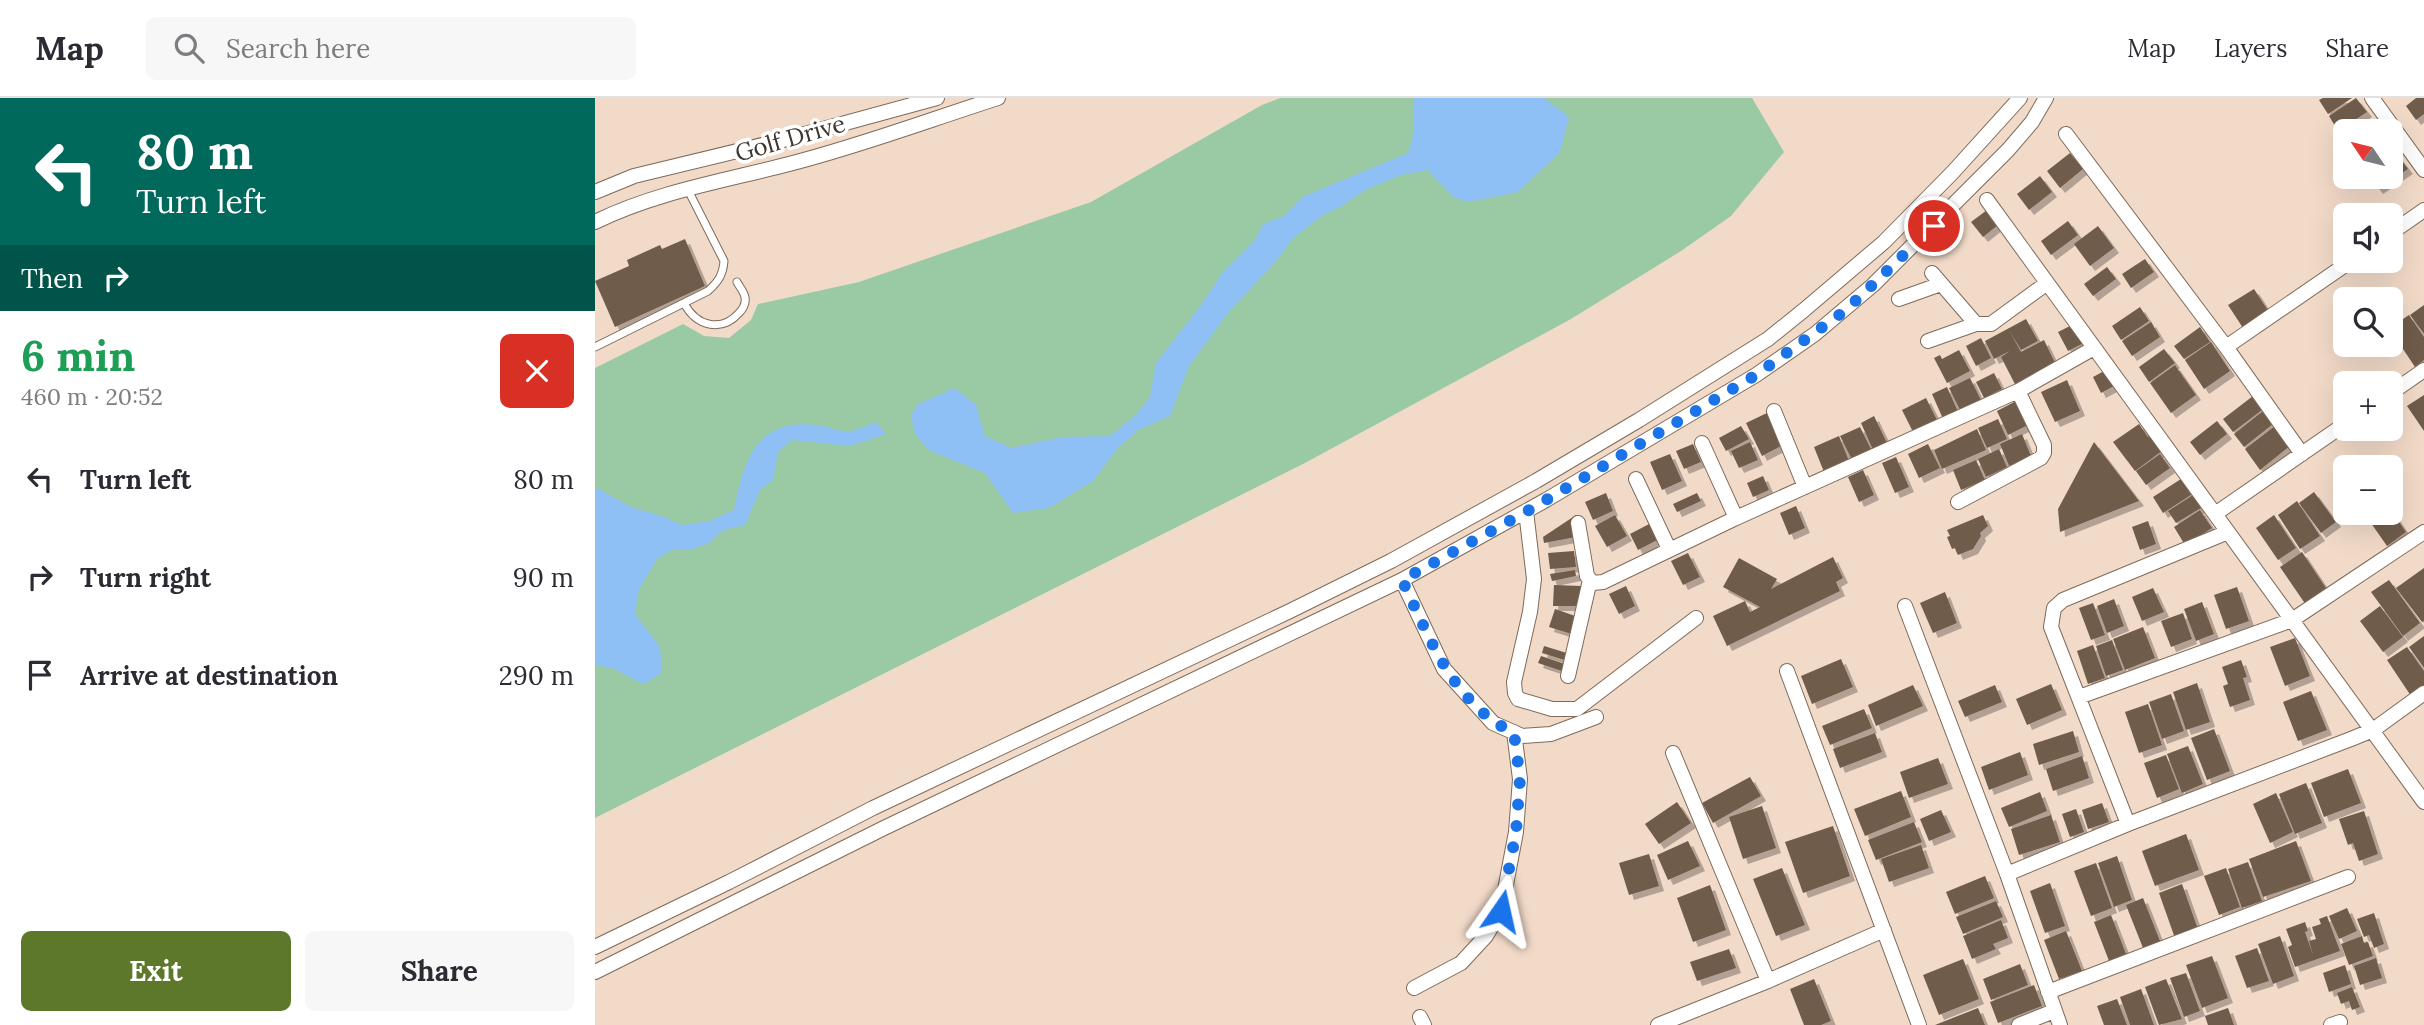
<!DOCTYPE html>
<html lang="en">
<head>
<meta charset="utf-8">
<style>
	body { margin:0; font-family:Lora,serif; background:#f7f7f7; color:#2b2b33; height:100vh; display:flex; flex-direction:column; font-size:26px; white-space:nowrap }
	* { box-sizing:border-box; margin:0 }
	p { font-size:23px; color:#7c7c81 }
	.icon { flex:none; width:38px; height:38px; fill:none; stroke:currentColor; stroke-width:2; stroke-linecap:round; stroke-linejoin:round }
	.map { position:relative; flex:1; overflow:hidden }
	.side { display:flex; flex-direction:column; background:#fff; width:595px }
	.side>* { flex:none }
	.hud { background:#00695c; color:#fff; overflow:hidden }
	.needle { width:46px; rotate:305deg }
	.tools { position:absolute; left:1738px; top:21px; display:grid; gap:14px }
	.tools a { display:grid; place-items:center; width:70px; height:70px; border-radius:10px; background:#fff; box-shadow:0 7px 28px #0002; font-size:35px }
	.pin { position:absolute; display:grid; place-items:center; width:60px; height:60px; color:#fff; margin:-30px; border:4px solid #fff; border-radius:50%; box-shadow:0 2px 7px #0007 }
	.me { position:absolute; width:77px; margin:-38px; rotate:11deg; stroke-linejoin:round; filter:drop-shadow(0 0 5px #0008) }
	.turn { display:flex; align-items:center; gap:24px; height:147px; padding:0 21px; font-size:32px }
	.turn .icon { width:91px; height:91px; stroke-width:2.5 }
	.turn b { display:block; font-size:49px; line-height:60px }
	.then { display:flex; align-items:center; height:66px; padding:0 21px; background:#0003; gap:14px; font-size:26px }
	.round { display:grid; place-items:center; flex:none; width:74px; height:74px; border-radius:10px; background:#f7f7f7 }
	.headline { display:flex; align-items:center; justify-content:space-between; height:119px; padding:0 21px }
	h1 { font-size:42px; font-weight:700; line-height:52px; color:#1e9e55 }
	.primary-button { display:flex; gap:14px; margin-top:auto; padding:14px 21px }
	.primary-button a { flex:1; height:80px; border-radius:10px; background:#5e782b; color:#fff; font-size:28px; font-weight:700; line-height:80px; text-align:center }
	.primary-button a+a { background:#f7f7f7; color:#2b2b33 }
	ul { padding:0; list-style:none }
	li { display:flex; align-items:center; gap:21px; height:98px; padding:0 21px }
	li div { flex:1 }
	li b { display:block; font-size:26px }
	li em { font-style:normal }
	header { display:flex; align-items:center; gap:42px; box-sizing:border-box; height:98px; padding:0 35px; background:#fff; border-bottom:2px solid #e1e1e2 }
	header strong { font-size:33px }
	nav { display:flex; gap:38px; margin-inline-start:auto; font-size:24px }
	.search { width:490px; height:63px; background:#f7f7f7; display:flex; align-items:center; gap:18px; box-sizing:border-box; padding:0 24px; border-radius:10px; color:#7c7c81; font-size:26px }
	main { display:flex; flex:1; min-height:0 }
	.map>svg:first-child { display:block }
	.green { fill:#99caa4 }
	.water { fill:#8ebff5 }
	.building { fill:#705b4c; filter:url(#shadow) }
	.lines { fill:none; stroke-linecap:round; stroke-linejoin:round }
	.service-casing { stroke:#7f6a5a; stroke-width:9 }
	.minor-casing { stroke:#7f6a5a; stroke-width:16 }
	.service { stroke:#fff; stroke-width:7 }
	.minor { stroke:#fff; stroke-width:14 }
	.route { stroke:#1a73e8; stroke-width:12; stroke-dasharray:0 21.6 }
	.labels { text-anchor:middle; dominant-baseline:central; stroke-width:7; stroke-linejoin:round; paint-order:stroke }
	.street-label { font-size:24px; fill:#3f362f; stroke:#fff }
</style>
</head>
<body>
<header>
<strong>Map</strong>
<div class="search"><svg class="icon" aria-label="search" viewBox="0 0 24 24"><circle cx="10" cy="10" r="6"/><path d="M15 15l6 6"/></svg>Search here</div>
<nav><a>Map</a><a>Layers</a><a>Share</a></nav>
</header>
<main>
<section class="side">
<div class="hud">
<div class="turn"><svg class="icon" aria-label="left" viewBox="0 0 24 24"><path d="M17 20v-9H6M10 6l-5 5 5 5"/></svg><div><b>80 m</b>Turn left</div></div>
<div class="then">Then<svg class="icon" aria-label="right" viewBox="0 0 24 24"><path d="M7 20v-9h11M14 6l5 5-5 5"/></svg></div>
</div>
<div class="headline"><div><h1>6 min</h1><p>460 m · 20:52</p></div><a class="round" style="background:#d93025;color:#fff"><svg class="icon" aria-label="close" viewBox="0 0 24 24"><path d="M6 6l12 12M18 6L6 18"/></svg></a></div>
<ul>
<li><svg class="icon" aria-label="left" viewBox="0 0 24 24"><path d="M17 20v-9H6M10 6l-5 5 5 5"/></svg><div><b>Turn left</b></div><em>80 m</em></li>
<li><svg class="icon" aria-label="right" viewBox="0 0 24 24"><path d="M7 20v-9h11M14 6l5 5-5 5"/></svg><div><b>Turn right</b></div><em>90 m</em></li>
<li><svg class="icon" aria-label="arrive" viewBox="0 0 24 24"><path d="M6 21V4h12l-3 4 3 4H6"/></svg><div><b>Arrive at destination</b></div><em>290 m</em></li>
</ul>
<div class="primary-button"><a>Exit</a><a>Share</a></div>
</section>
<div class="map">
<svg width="1829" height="927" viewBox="0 0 1829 927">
	<defs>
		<filter id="shadow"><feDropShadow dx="5" dy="5" stdDeviation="0" flood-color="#0004"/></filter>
	</defs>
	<rect width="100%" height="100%" fill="#f2dac8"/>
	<path class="green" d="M685,0H1157L1189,54L1136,118L1086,153L976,221L708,366L0,720V270L88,226L109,238L134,240L156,222L163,206L264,184L496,104L667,7Z"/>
	<path class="water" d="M819,0H949L974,19L965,54L923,94L873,104L858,99L833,72L806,77L772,91L745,109L728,117L697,141L682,162L633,215L594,268L575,318L543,332L522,351L498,383L454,410L418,415L390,375L333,352L320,336L316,318L323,306L360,290L381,307L390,338L416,350L467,339L515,338L542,316L555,299L561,265L606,207L627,175L660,142L668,126L689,118L707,99L813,55L818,37Z
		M281,324L291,336L255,348L197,342L183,354L178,382L165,392L150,427L128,432L114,445L98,451H78L62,461L44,491L40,516L65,549L67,575L48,586L17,570L0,567V389L36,409L67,418L87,427L115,423L139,412C149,362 161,320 222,327C232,328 244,334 255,333C263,332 273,327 281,324Z"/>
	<path class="building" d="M1728,0H1757L1733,16L1724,2Z
		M1761,0L1772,14L1743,33L1734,18Z
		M1821,0H1829V16L1821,22L1811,8Z
		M1796,49L1813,71L1783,91L1774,79H1796Z
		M1475,55L1488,71L1465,90L1452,73Z
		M1445,78L1457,94L1434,112L1422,96Z
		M1392,112L1403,127L1388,139L1376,124Z
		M1473,123L1483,137L1456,157L1446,143Z
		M1503,128L1519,150L1495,168L1479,146Z
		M90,141L110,188L20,229L0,183L34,168L32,162L65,147L67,151Z
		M1550,161L1559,174L1536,190L1527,176Z
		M1512,169L1521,181L1498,198L1489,186Z
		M1659,191L1674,214L1648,230L1633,207Z
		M1829,207V236L1815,217Z
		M1545,209L1554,223L1526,242L1517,228Z
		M1814,217L1829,239V262L1820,269L1796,233V229Z
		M1431,221L1443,243L1426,252L1415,234L1426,254L1449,242L1462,269L1422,290L1406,259L1415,253L1399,261L1390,243Z
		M1556,224L1565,239L1537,258L1527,243Z
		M1479,226L1489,245L1473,253L1463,234Z
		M1605,229L1615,244L1589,261L1579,248Z
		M1386,240L1396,260L1381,268L1371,248Z
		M1616,244L1635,273L1609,291L1590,262Z
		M1569,251L1580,265L1554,284L1544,269Z
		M1364,252L1375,273L1352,285L1339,260L1345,257L1347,261Z
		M1580,267L1601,297L1576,315L1555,285Z
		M1511,272L1519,288L1506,295L1498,279Z
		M1399,275L1407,291L1389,300L1381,284Z
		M1375,280L1387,304L1366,314L1354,290Z
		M1472,282L1485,313L1460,324L1446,294Z
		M1352,289L1364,316L1349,323L1337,296Z
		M1829,297V333L1812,308Z
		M1658,298L1667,312L1638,334L1628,321Z
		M1331,300L1343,324L1319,336L1307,312Z
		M1425,301L1437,325L1413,337L1402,313Z
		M1668,313L1678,326L1649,349L1639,336Z
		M1174,314L1190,346L1167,358L1151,325Z
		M1279,318L1292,345L1278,352L1266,325Z
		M1403,321L1412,341L1392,350L1383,330Z
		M1622,323L1632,336L1605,357L1595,344Z
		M1544,326L1553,339L1556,337L1567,353L1540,373L1518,344Z
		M1146,328L1154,341L1131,353L1124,340Z
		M1680,328L1695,348L1665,372L1650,351Z
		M1265,329L1277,353L1257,362L1245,338Z
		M1382,331L1391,352L1347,371L1339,352Z
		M1427,336L1436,358L1414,368L1405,346Z
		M1244,338L1254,363L1229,374L1219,349Z
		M1155,344L1163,362L1144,370L1136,353Z
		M1499,344L1544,403L1465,434L1463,411Z
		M1098,346L1106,364L1089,371L1081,353Z
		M1333,346L1345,370L1324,380L1313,356Z
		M1404,351L1412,369L1391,379L1383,361Z
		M1075,356L1087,383L1067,392L1055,364Z
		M1565,356L1575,370L1551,387L1541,373Z
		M1301,359L1314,389L1300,395L1287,365Z
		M1381,362L1390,382L1366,392L1358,372Z
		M1268,372L1279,397L1264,404L1253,379Z
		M1168,378L1174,392L1158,399L1152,385Z
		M1586,381L1596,397L1568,415L1558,399Z
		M1719,394L1741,424L1726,435L1704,405Z
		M1011,395L1018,413L998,422L990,404Z
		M1102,395L1106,403L1082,414L1078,406Z
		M1598,397L1606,410L1581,425L1573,413Z
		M1702,403L1725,438L1705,451L1683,417Z
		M1201,408L1210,430L1194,437L1185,415Z
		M1605,412L1617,430L1590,447L1579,429Z
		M1796,412L1811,434L1792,448L1769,415H1796Z
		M981,417V439L949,445L948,439Z
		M1020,417L1032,438L1012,449L1000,428Z
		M1388,417L1393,428L1385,435L1386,438L1378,451L1363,457L1360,450L1357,451L1352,439L1355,438L1352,432Z
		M1679,417L1701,450L1683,462L1661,430Z
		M1553,423L1561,446L1545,452L1537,429Z
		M1058,424L1066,440L1043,452L1035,436Z
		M979,453L981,469L955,471L953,455Z
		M1707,454L1733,493L1711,507L1685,469Z
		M1093,455L1105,479L1088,487L1076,463Z
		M1238,459L1248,480L1241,484L1245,493L1132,548L1118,518L1150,503L1155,514L1165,509L1128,489L1144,460L1182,481L1176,491Z
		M1829,470V523L1827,524L1801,490Z
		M980,472L981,478L957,483L955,476Z
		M1794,482L1825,525L1808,538L1776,494Z
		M959,487L986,488L985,508H958Z
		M1031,488L1040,508L1024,516L1014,496Z
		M1642,489L1654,523L1631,531L1619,497Z
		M1558,490L1569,514L1547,523L1537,499Z
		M1350,494L1362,525L1338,535L1325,505Z
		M1519,501L1529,528L1512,535L1502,508Z
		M1607,504L1619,536L1601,543L1589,511Z
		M1498,505L1510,537L1496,542L1484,510Z
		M1785,508L1808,539L1788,554L1765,523Z
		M960,511L986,520L980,537L954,529Z
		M1588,515L1597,541L1576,549L1566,523Z
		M1548,529L1560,560L1530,572L1518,541Z
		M1829,538V570L1814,549Z
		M1700,540L1715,578L1690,588L1675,549Z
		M1517,542L1528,572L1511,578L1501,548Z
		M1498,547L1510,580L1493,586L1482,553Z
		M949,548L975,556L973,563L947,555Z
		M1812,549L1829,573V588L1816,598L1792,562Z
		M946,558L973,567L970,574L943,565Z
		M1246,561L1258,589L1217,606L1206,578Z
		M1646,562L1652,579L1648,580L1655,602L1635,609L1628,588L1633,586L1627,569Z
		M1602,585L1615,624L1591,632L1578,594Z
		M1456,586L1467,612L1432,627L1421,601Z
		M1318,587L1328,608L1281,628L1273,607Z
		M1400,587L1407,604L1370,619L1363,603Z
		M1716,593L1732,632L1703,643L1688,604Z
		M1576,596L1589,633L1567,641L1554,604Z
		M1553,606L1567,647L1544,655L1530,614Z
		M1269,611L1277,630L1235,647L1227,628Z
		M1619,631L1635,673L1612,682L1596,640Z
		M1478,633L1484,654L1444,667L1438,646Z
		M1280,635L1287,654L1245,670L1238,651Z
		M1593,648L1608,686L1587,695L1572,656Z
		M1425,654L1433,677L1394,692L1386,669Z
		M1571,657L1584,691L1562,700L1549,665Z
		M1487,658L1494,680L1458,693L1451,671Z
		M1343,660L1353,686L1314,700L1305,674Z
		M1753,671L1766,705L1729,719L1716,685Z
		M1155,679L1166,698L1118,725L1107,705Z
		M1711,685L1727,725L1700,736L1684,696Z
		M1306,693L1316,719L1270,738L1259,711Z
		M1445,694L1452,713L1414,729L1406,710Z
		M1681,695L1698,734L1675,745L1658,706Z
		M1082,704L1096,725L1064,746L1050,726Z
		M1507,705L1514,724L1493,731L1487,712Z
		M1167,708L1181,750L1148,761L1134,719Z
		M1481,711L1489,734L1475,739L1467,716Z
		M1346,712L1356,734L1334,743L1325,721Z
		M1769,713L1783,756L1764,763L1758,745L1753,747L1744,721Z
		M1456,717L1465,744L1424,757L1416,731Z
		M1319,724L1327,744L1281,762L1273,742Z
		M1238,728L1255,778L1208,795L1190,744Z
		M1591,736L1604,772L1560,788L1547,753Z
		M1093,743L1105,768L1073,782L1062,757Z
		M1701,743L1716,783L1668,799L1654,761Z
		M1326,747L1334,770L1294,784L1286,761Z
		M1054,756L1064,788L1034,797L1024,765Z
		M1522,758L1537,802L1519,809L1503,765Z
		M1653,764L1667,803L1647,810L1633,771Z
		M1501,765L1517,810L1496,818L1479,773Z
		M1187,770L1210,827L1181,838L1158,781Z
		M1631,770L1645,809L1624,817L1609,778Z
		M1390,778L1399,800L1360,816L1351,794Z
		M1455,785L1470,828L1450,835L1435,793Z
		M1587,786L1604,834L1581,843L1564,795Z
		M1115,787L1131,832L1098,844L1082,800Z
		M1548,800L1567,848L1550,855L1531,807Z
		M1401,803L1408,819L1368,836L1361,819Z
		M1752,810L1762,833L1744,841L1734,818Z
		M1779,815L1789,846L1779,850L1774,837L1769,839L1762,821Z
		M1516,817L1533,861L1516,868L1499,824Z
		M1732,818L1745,853L1700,869L1693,849L1697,847L1691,831L1710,824L1713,833L1710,834L1718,857L1714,843L1721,841L1717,829L1726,826L1724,821Z
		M1406,822L1413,840L1398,846L1401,851L1377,861L1368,838Z
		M1471,833L1487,873L1464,881L1449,842Z
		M1685,838L1699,878L1678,886L1663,846Z
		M1767,838L1769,845L1773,844L1778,858L1754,867L1746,846Z
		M1662,850L1674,883L1652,890L1640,858Z
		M1134,851L1141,870L1102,883L1095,864Z
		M1617,858L1633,900L1607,910L1591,867Z
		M1781,860L1787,880L1765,887L1759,868Z
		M1368,861L1384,901L1344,917L1328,877Z
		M1425,866L1433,887L1396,902L1388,881Z
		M1750,867L1756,886L1734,894L1728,875Z
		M1591,875L1605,913L1589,919L1575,880Z
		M1219,881L1236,923L1226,927H1209L1195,891Z
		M1571,881L1587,921L1564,927L1550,889Z
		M1439,887L1447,908L1403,925L1395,904Z
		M1757,889L1765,909L1757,912L1754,903L1746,906L1742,895Z
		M1546,891L1559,927H1535L1525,899Z
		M1522,901L1532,927H1509L1502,908Z
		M1383,910L1390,927H1340Z
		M1633,910L1639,927H1613L1610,918Z"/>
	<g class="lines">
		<defs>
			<path id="service" d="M89,205C101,228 126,235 144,215C148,211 151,205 150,199C149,194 144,188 142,184
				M0,249L113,193C123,184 128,177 129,163L92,90"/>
			<path id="minor" d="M1777,0L1829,72
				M1471,36L1631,249L1707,356
				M0,94L39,78L188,42L342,0
				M1392,102L1829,704
				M0,124C61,94 129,83 194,66C265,48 334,22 403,0
				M1796,135L1829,112
				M1337,175L1381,226
				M1304,201L1346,186
				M1333,243L1381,226H1396L1452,185
				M1631,249L1756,163
				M1796,295L1829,272
				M1179,313L1210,389
				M1107,345L1141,420
				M1041,381L1074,451
				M1363,404L1446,360L1449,355V347L1423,293
				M931,413L939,481L935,514L919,584L920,595L923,601L957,611H982L1101,520
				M1620,416L1750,326
				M983,425L992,478L998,485L1008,484L1141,420L1423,293L1499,250
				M807,482L849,571L898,625L927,638L956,636L1001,619
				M1310,508L1412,776L1465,927
				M1192,573L1324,927
				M973,578L995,482
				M1484,599L1697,522L1829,434
				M1078,655L1173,883
				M1533,726L1456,529L1459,510L1468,502L1633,434
				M1412,776L1533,726L1756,641L1778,632L1829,595
				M0,849L134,784L278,710L695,513L796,463L941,383L1044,322L1173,241L1209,212L1289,144L1358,74L1425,0
				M0,874L289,730L807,482L951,402L1161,277L1220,236L1278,187L1413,52L1437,24L1451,0
				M819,890L866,865L891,838L906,813L921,734L925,681L919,634
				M1453,894L1753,779
				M825,919L829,927
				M1063,927L1173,883L1289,832
				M1424,927L1459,913
				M1736,927L1745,924"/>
		</defs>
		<use href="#service" class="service-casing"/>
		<use href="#minor" class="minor-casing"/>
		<use href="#service" class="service"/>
		<use href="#minor" class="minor"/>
	</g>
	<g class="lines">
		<path class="route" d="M906,813L921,734L925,681L919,635C857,605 835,540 807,482L931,414L1161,277L1251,212L1339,128"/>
	</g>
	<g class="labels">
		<g class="street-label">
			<text transform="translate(195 40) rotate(-16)">Golf Drive</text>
		</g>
	</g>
</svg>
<div class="tools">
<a><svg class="needle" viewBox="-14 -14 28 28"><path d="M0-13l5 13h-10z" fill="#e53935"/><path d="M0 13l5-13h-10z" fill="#7c7c81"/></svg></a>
<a><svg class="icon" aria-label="sound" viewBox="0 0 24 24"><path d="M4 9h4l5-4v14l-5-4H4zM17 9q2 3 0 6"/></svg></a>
<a><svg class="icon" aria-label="search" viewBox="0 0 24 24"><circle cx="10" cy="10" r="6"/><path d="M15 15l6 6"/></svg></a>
<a>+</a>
<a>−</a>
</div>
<div class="pin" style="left:1339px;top:128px;background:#d93025"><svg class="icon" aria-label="arrive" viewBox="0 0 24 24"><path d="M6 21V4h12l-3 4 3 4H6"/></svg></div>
<svg class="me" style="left:906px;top:813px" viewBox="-20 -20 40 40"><path d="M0-17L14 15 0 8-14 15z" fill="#1a73e8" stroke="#fff" stroke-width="4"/></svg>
</div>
</main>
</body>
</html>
